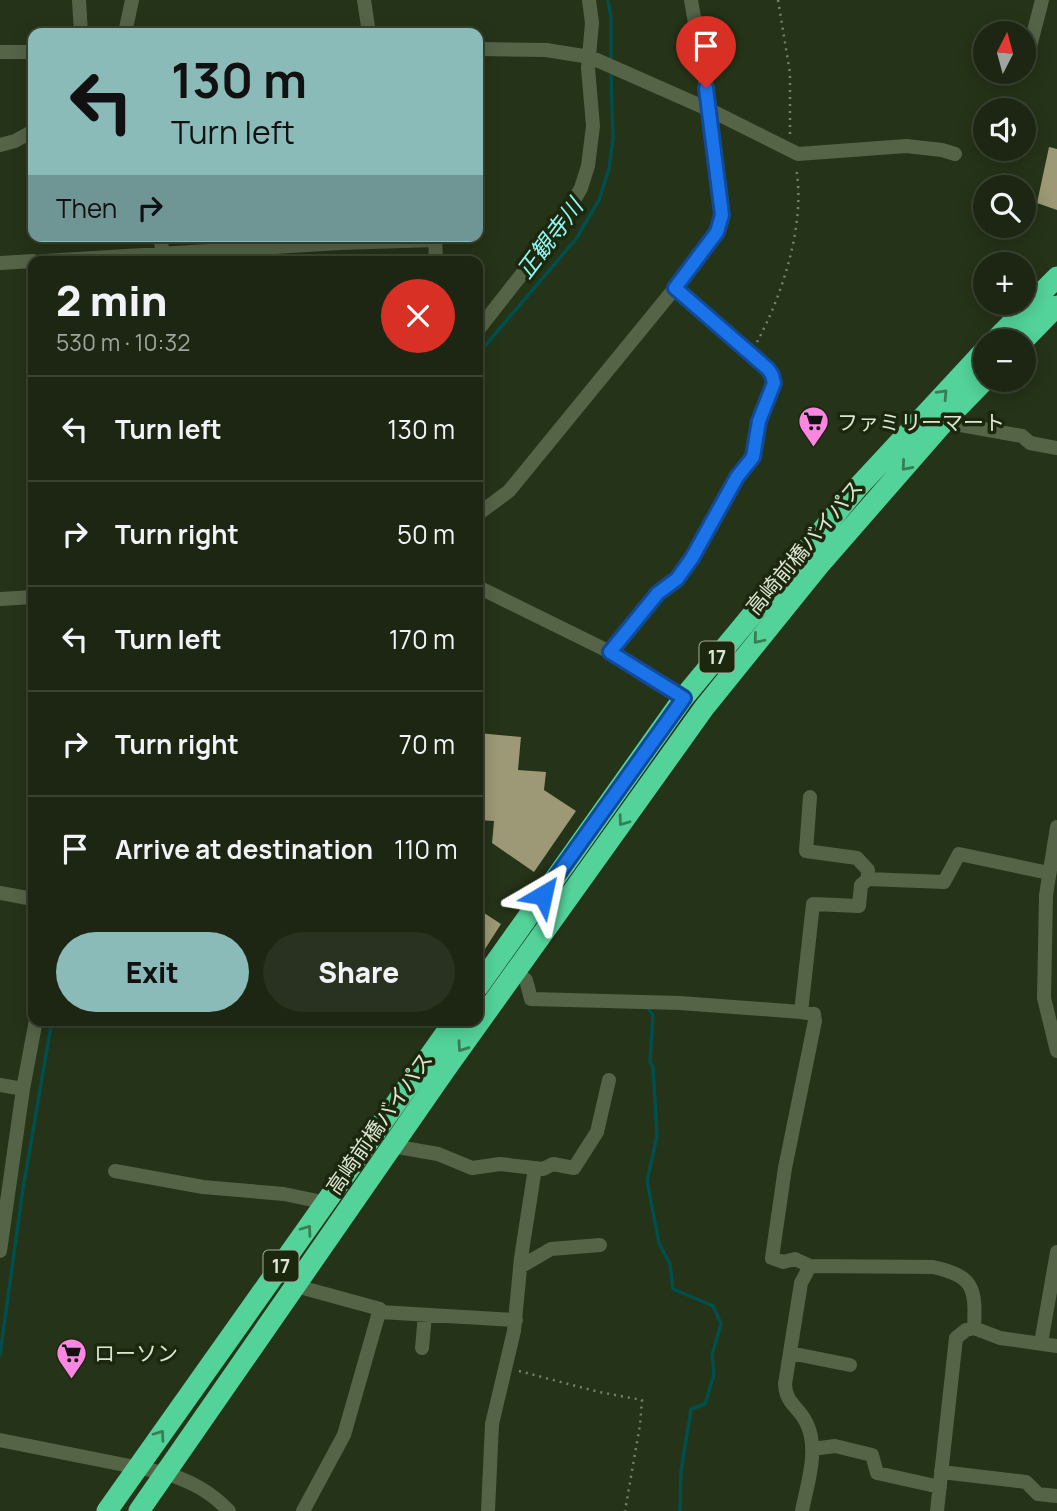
<!DOCTYPE html>
<html lang="en">
<head>
<meta charset="utf-8">
<style>
	body { margin:0; font-family:Manrope,"Noto Sans JP",sans-serif; background:#293220; color:#f1f3f6; height:100vh; display:flex; flex-direction:column; font-size:26px; white-space:nowrap }
	* { box-sizing:border-box; margin:0 }
	p { font-size:23px; color:#a0a59f }
	.icon { flex:none; width:38px; height:38px; fill:none; stroke:currentColor; stroke-width:2; stroke-linecap:round; stroke-linejoin:round }
	.map { position:relative; flex:1; overflow:hidden }
	.sheet { position:absolute; left:28px; top:256px; width:455px; height:770px; display:flex; flex-direction:column; background:#1c2612; border-radius:14px; box-shadow:0 4px 18px #0003,0 0 0 2px #3a4332 }
	.sheet>* { flex:none }
	.top-card { position:absolute; left:28px; top:28px; width:455px; height:214px; border-radius:14px; box-shadow:0 4px 18px #0003,0 0 0 2px #3a4332; background:#8bbbb9; color:#111; overflow:hidden }
	.needle { width:46px; rotate:6deg }
	.controls { position:absolute; left:973px; top:21px; display:grid; gap:14px }
	.controls a { display:grid; place-items:center; width:63px; height:63px; border-radius:50%; background:#1c2612; box-shadow:0 4px 18px #0003,0 0 0 2px #3a4332; font-size:35px }
	.pin { position:absolute; display:grid; place-items:center; width:60px; height:60px; color:#fff; margin:-72px -30px; border-radius:50% 50% 50% 0; rotate:-45deg; box-shadow:0 0 7px #0007 }
	.pin .icon { rotate:45deg }
	.me { position:absolute; width:77px; margin:-38px; rotate:36deg; stroke-linejoin:round; filter:drop-shadow(0 0 5px #0008) }
	.turn { display:flex; align-items:center; gap:24px; height:147px; padding:0 28px; font-size:32px }
	.turn .icon { width:91px; height:91px; stroke-width:2.5 }
	.turn b { display:block; font-size:49px; line-height:60px }
	.then { display:flex; align-items:center; height:66px; padding:0 28px; background:#0003; gap:14px; font-size:26px }
	.round { display:grid; place-items:center; flex:none; width:74px; height:74px; border-radius:37px; background:#293220 }
	.head { display:flex; align-items:center; justify-content:space-between; height:119px; padding:0 28px }
	h1 { font-size:42px; font-weight:800; line-height:52px }
	.action { display:flex; gap:14px; margin-top:auto; padding:14px 28px }
	.action a { flex:1; height:80px; border-radius:42px; background:#8bbbb9; color:#111; font-size:28px; font-weight:800; line-height:80px; text-align:center }
	.action a+a { background:#293220; color:#f1f3f6 }
	ul { padding:0; list-style:none }
	li { display:flex; align-items:center; gap:21px; height:105px; padding:0 28px; border-top:2px solid #3a4332 }
	li div { flex:1 }
	li b { display:block; font-size:26px }
	li em { font-style:normal }
	.map>svg:first-child { display:block }
	.lines { fill:none; stroke-linecap:round; stroke-linejoin:round }
	.stream { stroke:#004f4d; stroke-width:3.5 }
	.building { fill:#9d9875 }
	.path { stroke:#76826b; stroke-width:2.5; stroke-dasharray:2 5; stroke-linecap:butt }
	.minor { stroke:#556447; stroke-width:14 }
	.highway { stroke:#53d39a; stroke-width:21 }
	.oneway { stroke:#387e54 }
	.route-casing { stroke:#114b97; stroke-width:18 }
	.route { stroke:#1a73e8; stroke-width:12 }
	.labels { text-anchor:middle; dominant-baseline:central; stroke-width:7; stroke-linejoin:round; paint-order:stroke }
	.shield { fill:#1c280e; stroke:#a3ad99; stroke-width:2 }
	.shield-label { font-size:19px; font-weight:bold; fill:#dde6d5 }
	.poi-label { font-size:21px; fill:#dde6d5; stroke:#1c280e; text-anchor:start }
	.street-label { font-size:21px; fill:#dde6d5; stroke:#1c280e }
	.water-label { font-size:23px; font-style:italic; fill:#91f7f3; stroke:#1c280e }
</style>
</head>
<body>
<div class="map">
<svg width="1057" height="1511" viewBox="0 0 1057 1511">
	<rect width="100%" height="100%" fill="#253318"/>
	<g class="lines">
		<path class="stream" d="M608,0L611,19V61
			M478,354L576,239L599,200L609,169L613,139L611,72
			M647,1007L653,1015L650,1062L653,1067L657,1136L647,1181L659,1243L670,1264L673,1289L713,1306L721,1324L712,1355L714,1374L705,1404L691,1409L690,1416L681,1471L680,1511
			M0,1355L22,1195L52,1020"/>
	</g>
	<path class="building" d="M1049,147L1057,149V210L1037,203Z
		M478,733L521,737L518,770L546,772L544,790L576,811L534,872L492,843L494,821L478,820Z
		M478,909L501,924L478,960Z"/>
	<g class="lines">
		<path class="path" d="M778,0L790,73V134
			M757,342C783,294 806,222 796,168
			M519,1371L599,1392L642,1400L640,1425L625,1511"/>
		<path class="minor" d="M79,0L81,33
			M364,0L369,33
			M125,33L132,0
			M478,49L546,50L590,57L710,110L798,154L906,146L942,150L955,154
			M0,52H33
			M1024,70L1042,0
			M0,145L15,141L33,131
			M160,236L164,261
			M435,236L436,261
			M45,261L340,243L436,240
			M0,263L33,261
			M478,330L558,228L581,188L588,166L593,126L588,68L592,23L589,0
			M944,422L1022,436L1030,443L1057,448
			M478,514L509,491L675,288L717,232L722,215L720,193L710,110L691,0
			M478,587L610,652L684,697
			M0,599L33,597
			M610,652L658,593L677,579L692,558L737,477L753,457L759,421L773,383L768,369L675,288
			M810,797L806,851L857,858L868,870V879
			M1057,827L1046,895L1044,998L1057,1051
			M0,893L33,899
			M515,972L526,980L531,999L680,1003L801,1012L814,1014L815,1021L785,1168L772,1258L783,1262L795,1259L810,1266
			M801,1012L813,904L859,906L861,885L868,879L944,882L959,854L1049,873
			M0,1085L23,1089
			M392,1146L438,1154L472,1168L500,1164L543,1169L553,1164L574,1168L597,1132L609,1080
			M115,1171L203,1187L284,1194L327,1203
			M0,1251L23,1089L36,1020
			M520,1267L551,1249L600,1245
			M296,1286L380,1309L344,1435L303,1511
			M380,1312L516,1320
			M1041,1343L1057,1252
			M422,1348L425,1315
			M790,1353L850,1365
			M0,1440L165,1473C190,1481 210,1491 229,1511
			M812,1449L835,1446L872,1455L877,1473L940,1487
			M941,1472L1026,1482L1038,1494L1057,1496
			M488,1511L492,1424L514,1331L521,1258L535,1168
			M802,1511C807,1484 820,1449 806,1422C798,1406 786,1404 785,1384L801,1283L810,1266L933,1267C974,1276 976,1288 974,1328
			M937,1511L956,1338L966,1330L974,1328L1000,1338L1057,1346"/>
		<path class="highway" d="M994,341L1057,277
			M1023,341L1057,306
			M478,987L684,697L858,487L985,350
			M107,1511L455,1020
			M139,1511L445,1070L704,708L821,563L944,422L985,380"/>
	</g>
	<defs><path id="oneway-chevron" d="M-2-3.5L2.5 0L-2 3.5" fill="none" stroke-width="1.6" stroke-linecap="round" stroke-linejoin="round" transform="scale(1.75)"/></defs>
	<g class="oneway">
		<use href="#oneway-chevron" transform="translate(943 394) rotate(-47)"/>
		<use href="#oneway-chevron" transform="translate(906 466) rotate(131)"/>
		<use href="#oneway-chevron" transform="translate(758 639) rotate(129)"/>
		<use href="#oneway-chevron" transform="translate(623 821) rotate(126)"/>
		<use href="#oneway-chevron" transform="translate(462 1047) rotate(125)"/>
		<use href="#oneway-chevron" transform="translate(307 1230) rotate(-54)"/>
		<use href="#oneway-chevron" transform="translate(160 1435) rotate(-54)"/>
	</g>
	<g class="lines">
		<defs>
			<path id="route" d="M543,895L684,698L610,652L658,593L677,579L692,558L737,477L753,457L759,421L774,383L772,375L768,369L675,288L717,232L722,215L706,88"/>
		</defs>
		<use href="#route" class="route-casing"/>
		<use href="#route" class="route"/>
	</g>
	<defs>
		<symbol id="supermarket-pin" viewBox="-11 -11 22 30"><path d="M0 17L-7.5 6A9.5 9.5 0 1 1 7.5 6Z" fill="#fd86e3" stroke="#1c280e"/><path d="M-6-5.5h2.5l.6 2H6L4.5 2H-2.5L-4.4-4H-6ZM-1.5 3.2a1.3 1.3 0 1 0 .1 0ZM3 3.2a1.3 1.3 0 1 0 .1 0Z" fill="#111"/></symbol>
	</defs>
	<g fill-rule="evenodd">
		<use href="#supermarket-pin" x="796" y="404" width="35" height="47"/>
		<use href="#supermarket-pin" x="54" y="1336" width="35" height="47"/>
	</g>
	<g class="labels">
		<g class="shield">
			<rect x="699.5" y="641.5" width="35" height="31" rx="5"/>
			<rect x="263.5" y="1250.5" width="35" height="31" rx="5"/>
		</g>
		<g class="shield-label">
			<text x="717" y="657">17</text>
			<text x="281" y="1266">17</text>
		</g>
		<g class="poi-label">
			<text x="837" y="422">ファミリーマート</text>
			<text x="94" y="1353">ローソン</text>
		</g>
		<g class="street-label">
			<text transform="translate(804 547) rotate(-50)">高崎前橋バイパス</text>
			<text transform="translate(379 1123) rotate(-55)">高崎前橋バイパス</text>
		</g>
		<g class="water-label">
			<text transform="translate(549 238) rotate(-53)">正観寺川</text>
		</g>
	</g>
</svg>
<div class="controls">
<a><svg class="needle" viewBox="-14 -14 28 28"><path d="M0-13l5 13h-10z" fill="#e53935"/><path d="M0 13l5-13h-10z" fill="#a0a59f"/></svg></a>
<a><svg class="icon" aria-label="sound" viewBox="0 0 24 24"><path d="M4 9h4l5-4v14l-5-4H4zM17 9q2 3 0 6"/></svg></a>
<a><svg class="icon" aria-label="search" viewBox="0 0 24 24"><circle cx="10" cy="10" r="6"/><path d="M15 15l6 6"/></svg></a>
<a>+</a>
<a>−</a>
</div>
<div class="pin" style="left:706px;top:88px;background:#d93025"><svg class="icon" aria-label="arrive" viewBox="0 0 24 24"><path d="M6 21V4h12l-3 4 3 4H6"/></svg></div>
<svg class="me" style="left:543px;top:895px" viewBox="-20 -20 40 40"><path d="M0-17L14 15 0 8-14 15z" fill="#1a73e8" stroke="#fff" stroke-width="4"/></svg>
<div class="top-card">
<div class="turn"><svg class="icon" aria-label="left" viewBox="0 0 24 24"><path d="M17 20v-9H6M10 6l-5 5 5 5"/></svg><div><b>130 m</b>Turn left</div></div>
<div class="then">Then<svg class="icon" aria-label="right" viewBox="0 0 24 24"><path d="M7 20v-9h11M14 6l5 5-5 5"/></svg></div>
</div>
<section class="sheet">
<div class="head"><div><h1>2 min</h1><p>530 m · 10:32</p></div><a class="round" style="background:#d93025;color:#fff"><svg class="icon" aria-label="close" viewBox="0 0 24 24"><path d="M6 6l12 12M18 6L6 18"/></svg></a></div>
<ul>
<li><svg class="icon" aria-label="left" viewBox="0 0 24 24"><path d="M17 20v-9H6M10 6l-5 5 5 5"/></svg><div><b>Turn left</b></div><em>130 m</em></li>
<li><svg class="icon" aria-label="right" viewBox="0 0 24 24"><path d="M7 20v-9h11M14 6l5 5-5 5"/></svg><div><b>Turn right</b></div><em>50 m</em></li>
<li><svg class="icon" aria-label="left" viewBox="0 0 24 24"><path d="M17 20v-9H6M10 6l-5 5 5 5"/></svg><div><b>Turn left</b></div><em>170 m</em></li>
<li><svg class="icon" aria-label="right" viewBox="0 0 24 24"><path d="M7 20v-9h11M14 6l5 5-5 5"/></svg><div><b>Turn right</b></div><em>70 m</em></li>
<li><svg class="icon" aria-label="arrive" viewBox="0 0 24 24"><path d="M6 21V4h12l-3 4 3 4H6"/></svg><div><b>Arrive at destination</b></div><em>110 m</em></li>
</ul>
<div class="action"><a>Exit</a><a>Share</a></div>
</section>
</div>
</body>
</html>
